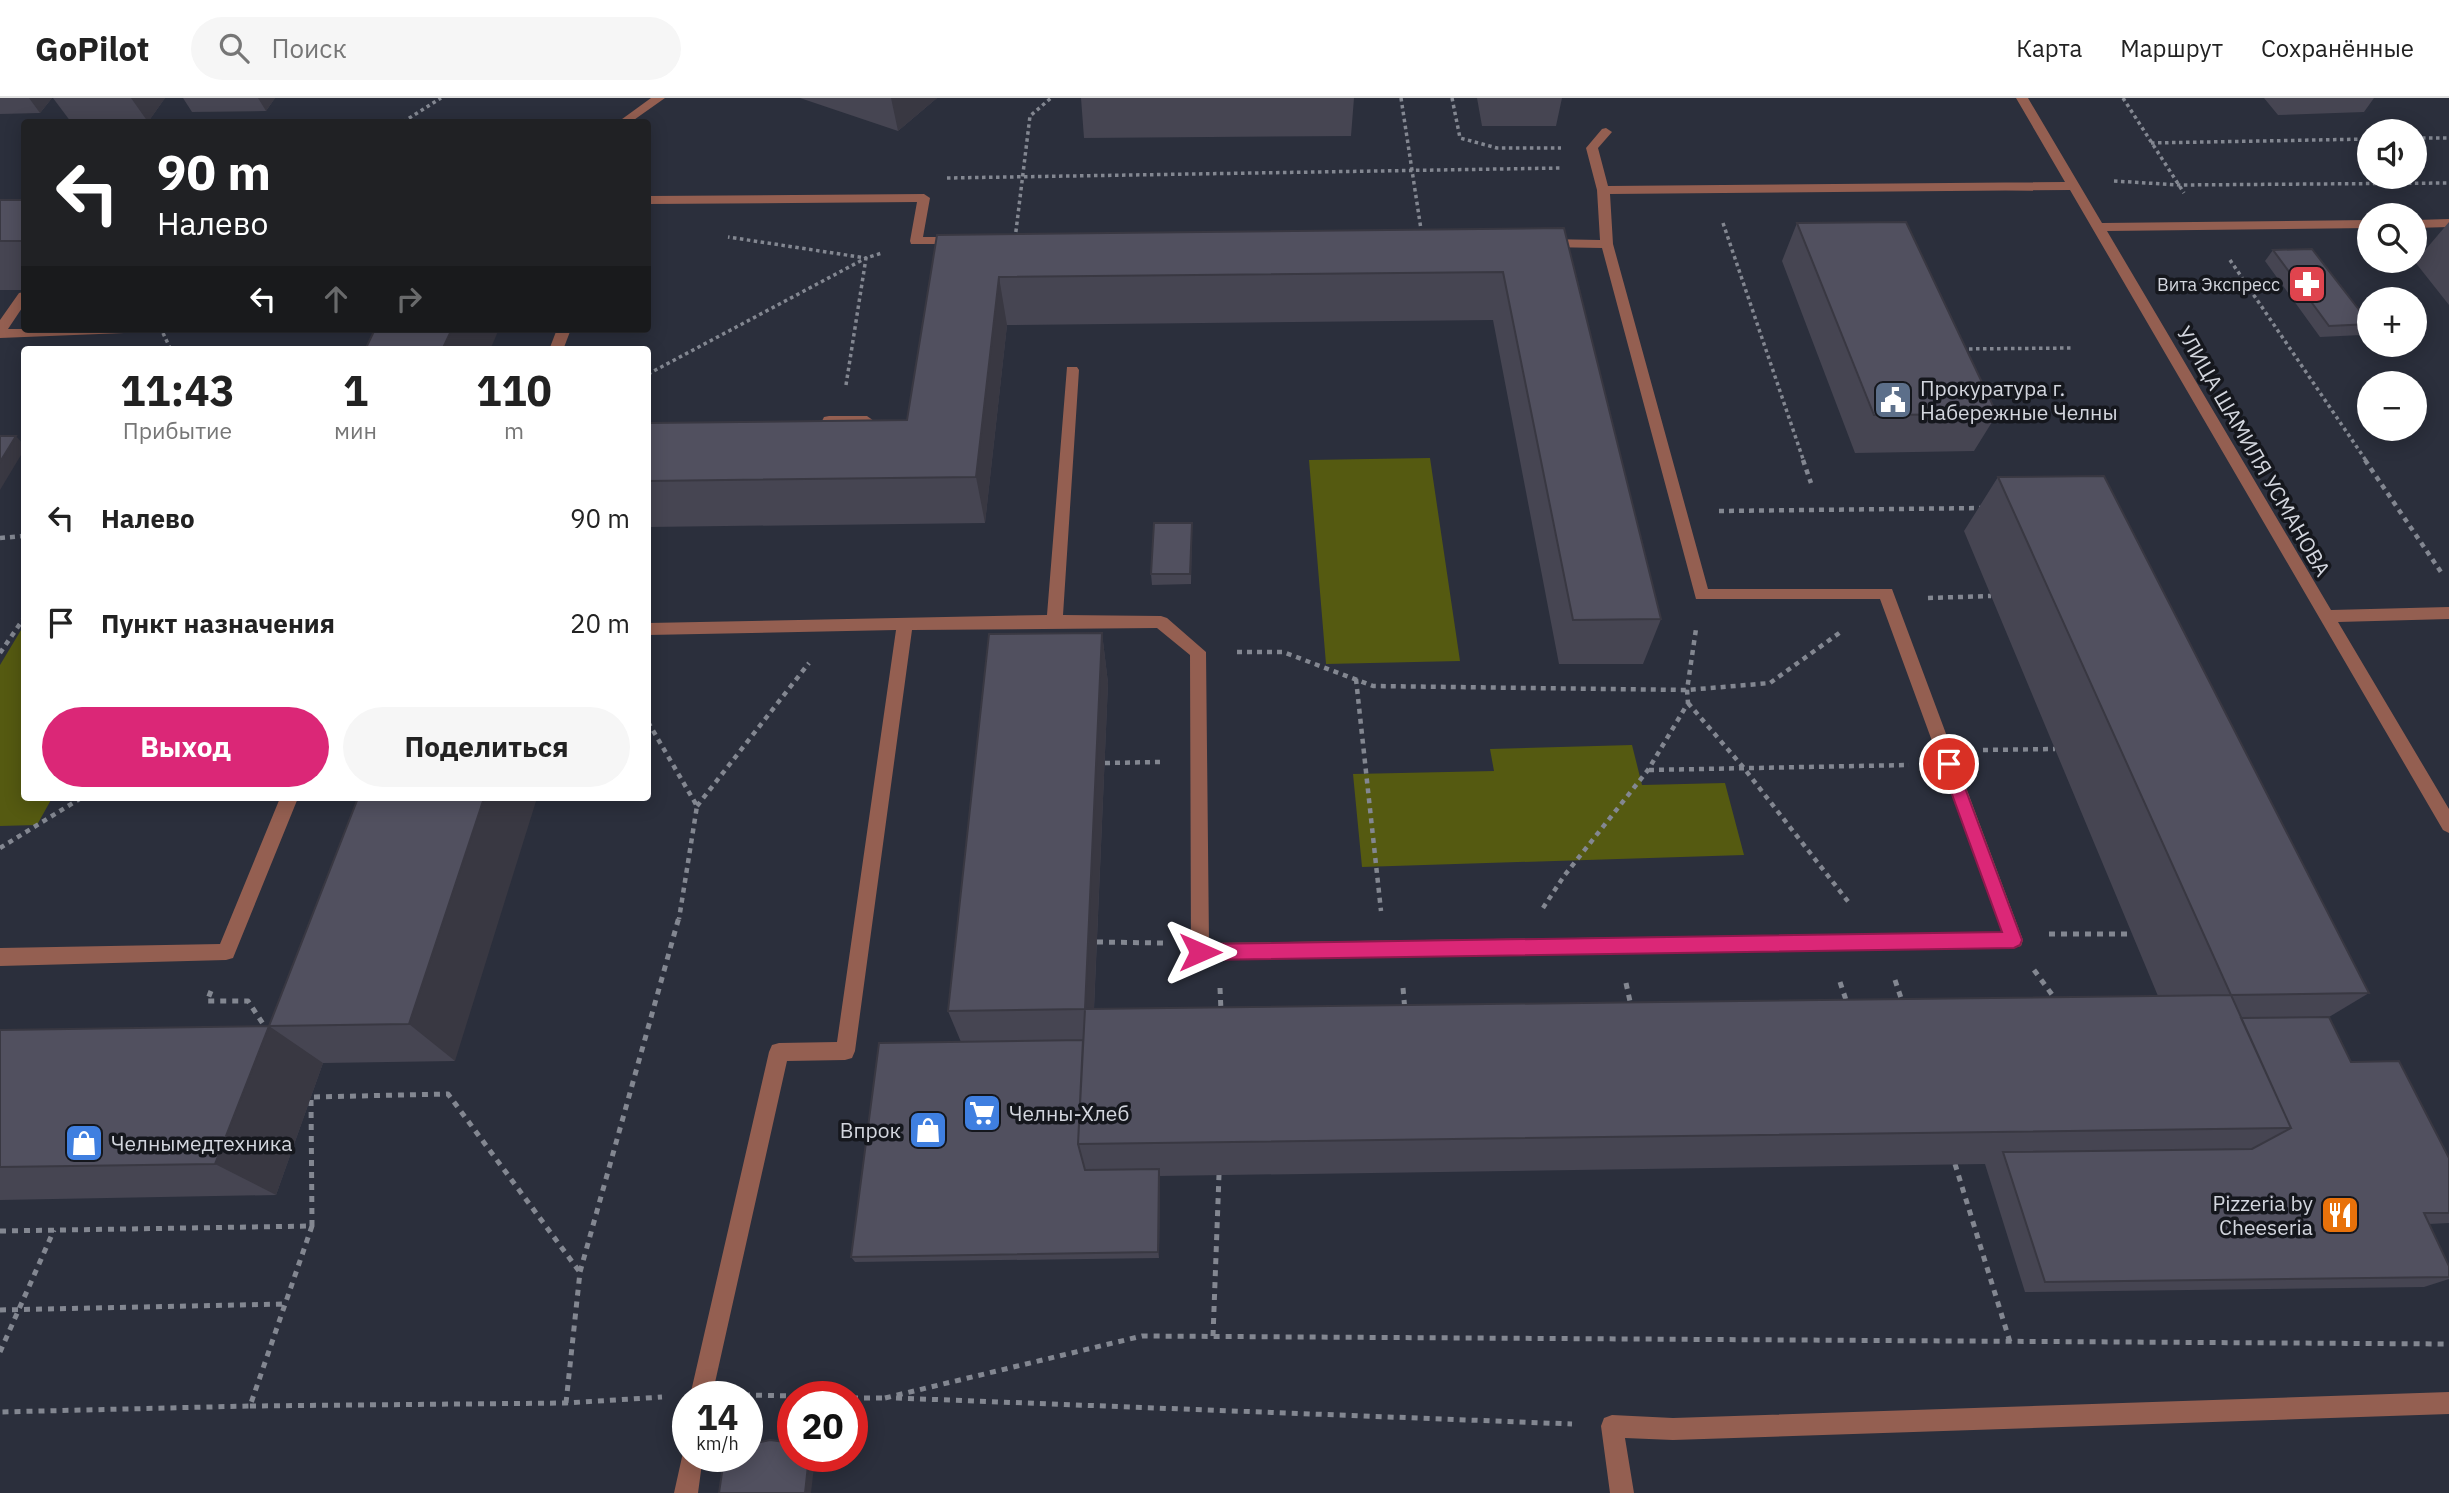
<!DOCTYPE html>
<html lang="ru">
<head>
<meta charset="utf-8">
<style>
	body { margin:0; font-family:"IBM Plex Sans",sans-serif; background:#f6f6f6; color:#222; height:100vh; display:flex; flex-direction:column; font-size:26px; white-space:nowrap }
	* { box-sizing:border-box; margin:0 }
	p { font-size:23px; color:#767676 }
	.icon { flex:none; width:38px; height:38px; fill:none; stroke:currentColor; stroke-width:2; stroke-linecap:round; stroke-linejoin:round }
	.map { position:relative; flex:1; overflow:hidden }
	.side { position:absolute; left:21px; top:248px; width:630px; height:455px; display:flex; flex-direction:column; background:#fff; border-radius:7px; box-shadow:0 4px 18px #0003 }
	.side>* { flex:none }
	.top-card { position:absolute; left:21px; top:21px; width:630px; height:214px; border-radius:7px; box-shadow:0 4px 18px #0003; background:#202124; color:#fff; overflow:hidden }
	.tools { position:absolute; left:2357px; top:21px; display:grid; gap:14px }
	.tools a { display:grid; place-items:center; width:70px; height:70px; border-radius:50%; background:#fff; box-shadow:0 4px 18px #0003; font-size:35px }
	.speed { position:absolute; left:672px; top:1283px; display:flex; gap:14px; font-size:35px; font-weight:700; text-align:center }
	.speed>* { display:grid; place-content:center; width:91px; height:91px; border-radius:50%; background:#fff; box-shadow:0 4px 18px #0003; line-height:1 }
	.speed small { font-size:18px; font-weight:400 }
	.speed .limit { border:10px solid #d22; background:#fff; color:#111 }
	.pin { position:absolute; display:grid; place-items:center; width:60px; height:60px; color:#fff; margin:-30px; border:4px solid #fff; border-radius:50%; box-shadow:0 2px 7px #0007 }
	.me { position:absolute; width:77px; margin:-38px; rotate:90deg; stroke-linejoin:round; filter:drop-shadow(0 0 5px #0008) }
	.turn { display:flex; align-items:center; gap:24px; height:147px; padding:0 21px; font-size:32px }
	.turn .icon { width:91px; height:91px; stroke-width:2.5 }
	.turn b { display:block; font-size:49px; line-height:60px }
	.lanes { display:flex; align-items:center; height:66px; padding:0 21px; background:#0003; justify-content:center; gap:35px; direction:ltr }
	.lanes .off { opacity:.35 }
	.eta { display:flex; justify-content:space-evenly; align-items:center; height:119px; text-align:center }
	.eta b { font-size:42px; font-weight:800; line-height:49px }
	.action { display:flex; gap:14px; margin-top:auto; padding:14px 21px }
	.action a { flex:1; height:80px; border-radius:42px; background:#db2777; color:#fff; font-size:28px; font-weight:800; line-height:80px; text-align:center }
	.action a+a { background:#f6f6f6; color:#222 }
	ul { padding:0; list-style:none }
	li { display:flex; align-items:center; gap:21px; height:105px; padding:0 21px }
	li div { flex:1 }
	li b { display:block; font-size:26px }
	li em { font-style:normal }
	header { display:flex; align-items:center; gap:42px; box-sizing:border-box; height:98px; padding:0 35px; background:#fff; border-bottom:2px solid #e0e0e0 }
	header strong { font-size:33px }
	nav { display:flex; gap:38px; margin-inline-start:auto; font-size:24px }
	.search { width:490px; height:63px; background:#f6f6f6; display:flex; align-items:center; gap:18px; box-sizing:border-box; padding:0 24px; border-radius:38px; color:#767676; font-size:26px }
	.map>svg:first-child { display:block }
	.green { fill:#555a11 }
	.lines { fill:none; stroke-linecap:round; stroke-linejoin:round }
	.path-far2 { stroke:#838791; stroke-width:3.5; stroke-dasharray:3.5 3.5; stroke-linecap:butt }
	.path-far1 { stroke:#838791; stroke-width:4.5; stroke-dasharray:5 5; stroke-linecap:butt }
	.path { stroke:#838791; stroke-width:5; stroke-dasharray:6 6; stroke-linecap:butt }
	.minor { fill:#945f51; fill-rule:evenodd }
	.wall { fill:#464552 }
	.shaded-wall { fill:#393842 }
	.building { fill:#51505f; stroke:#393842; stroke-width:2 }
	.route { fill:#db2777; stroke:#8e194d; stroke-width:2 }
	.labels { text-anchor:middle; dominant-baseline:central; stroke-width:7; stroke-linejoin:round; paint-order:stroke }
	.far-poi-label { font-size:18px; fill:#d3d6de; stroke:#15171d; text-anchor:end }
	.poi-label { font-size:21px; fill:#d3d6de; stroke:#15171d; text-anchor:start }
	.street-label { font-size:21px; fill:#d3d6de; stroke:#15171d }
</style>
</head>
<body>
<header>
<strong>GoPilot</strong>
<div class="search"><svg class="icon" aria-label="search" viewBox="0 0 24 24"><circle cx="10" cy="10" r="6"/><path d="M15 15l6 6"/></svg>Поиск</div>
<nav><a>Карта</a><a>Маршрут</a><a>Сохранённые</a></nav>
</header>
<div class="map">
<svg width="2449" height="1395" viewBox="0 0 2449 1395">
	<rect width="100%" height="100%" fill="#2b2f3c"/>
	<path class="green" d="M1430,360L1460,563L1326,566L1309,362Z
		M24,527V700H52L37,727L0,728V567Z
		M1632,647L1642,687L1725,685L1744,757L1362,769L1353,676L1494,673L1490,651Z"/>
	<g class="lines">
		<path class="path-far2" d="M1401,0L1422,138
			M1452,0L1460,40L1497,50H1561
			M2123,0L2184,95
			M403,24L441,0
			M2415,40H2449
			M2151,45L2370,41
			M947,80L1561,70
			M2114,83L2179,87L2449,85
			M1723,125L1804,364
			M1015,141L1030,18L1051,0
			M2230,162L2367,364
			M163,235L171,252
			M1962,251L2073,250
			M648,276L866,160L728,139
			M846,287L866,160L882,155"/>
		<path class="path-far1" d="M1803,362L1811,385
			M2365,362L2443,477
			M1719,413L1983,410
			M0,440L24,438
			M1928,500L1991,498
			M1237,554H1283L1373,588L1687,592L1770,585L1842,533
			M0,555L24,520
			M1356,581L1381,813
			M1688,605L1743,669L1850,806
			M648,624L697,708L679,821
			M1983,652L2055,651
			M1105,665L1160,664
			M1649,672L1909,667
			M697,708L809,565
			M0,750L81,700
			M1543,810L1564,778L1648,672L1688,605L1687,592L1696,531"/>
		<path class="path" d="M2049,836H2132
			M1097,844L1163,845
			M2034,872L2056,902
			M1895,882L1902,903
			M1840,884L1847,905
			M1626,885L1631,908
			M1220,890L1221,913
			M1403,890L1405,913
			M211,893L207,903H248L267,932
			M1955,1066L2010,1244
			M312,1128L311,999L448,996L579,1173
			M0,1133L312,1128L250,1308L0,1314
			M0,1212L285,1206
			M1213,1238L1219,1077
			M0,1254L54,1132
			M744,1297L797,1298
			M852,1300H887
			M885,1300L1142,1238L2449,1246
			M896,1300L1572,1326
			M566,1305L580,1174L679,819
			M250,1308L566,1305L662,1299"/>
		<path class="minor" d="M651,0H665L631,24H618Z
			M2016,0H2028L2102,125L2370,122V130L2107,133L2331,512L2449,509V521L2338,524L2449,711V735L2443,732L2070,92L1610,96L1613,146L1708,491H1892L2023,842L2021,848L2014,850L1200,862L1193,860L1191,854L1190,557L1157,530L912,532L855,953L852,960L845,962L787,963L712,1298H690L769,954L772,947L779,945L837,944L896,532L648,537V525L1047,517L1067,269H1077L1079,272L1063,517L1161,518L1167,520L1206,554L1209,845L2002,834L1880,501H1696L1602,150L1546,149L1540,145L1546,141L1600,142L1597,92L1586,50L1602,31L1606,30L1612,34L1598,50L1608,88L2065,84Z
			M924,96L930,100L923,139H958L963,140V146H911L910,143L917,104L648,106V98Z
			M2449,121V129L2415,130V122Z
			M24,194V207L8,231H131L124,235L0,240V222L19,195Z
			M557,231H571L563,252H549Z
			M829,318H867L874,323L867,328L824,327L822,323L824,319Z
			M280,700H298L233,860L226,862L0,868V850L220,846Z
			M2449,1294V1316L1673,1342L1625,1340L1634,1395H1610L1601,1328L1604,1320L1612,1317L1673,1320Z
			M688,1348V1358H703L698,1395H674L684,1350Z"/>
	</g>
	<path class="wall" d="M0,0H52L40,15L0,16Z
		M53,0H165L148,24H71Z
		M183,0H275L266,13L192,14Z
		M800,0H937L898,33Z
		M1081,0H1354L1351,38L1084,40Z
		M1477,0H1562L1556,28H1482Z
		M2264,0H2374L2364,14L2278,17Z
		M0,102H24V192H0Z
		M2449,124V207L2415,164Z
		M1797,125L1997,316L1974,353L1855,355L1782,163Z
		M1564,130L1661,521L1643,566H1559L1493,222L1007,227L985,425L648,429V325L907,322L937,137Z
		M2273,152L2370,226L2361,237L2320,239L2265,163Z
		M1998,379L2369,895L2329,919L2351,964L2449,1060V1125L2429,1126L2449,1168V1181L2424,1189L2025,1194L1985,1066L1160,1078L1159,1160L855,1164L851,1159L961,944L948,913L1102,535L1108,585L1094,911L2158,898L1964,433Z
		M1192,425L1191,486L1152,487L1151,476Z
		M358,700L455,963L323,965L276,1097L0,1102V932L269,928Z"/>
	<path class="shaded-wall" d="M29,0H52L40,15Z
		M131,0H165L148,24Z
		M258,0H275L266,13Z
		M891,0H937L898,33Z
		M999,179L1007,227L985,425L976,379Z
		M452,231H499L490,252H442Z
		M16,338L24,347V352L0,392V364Z
		M1102,535L1108,585L1088,1046L1085,911Z
		M484,700H537L455,963L409,926Z
		M269,928L323,965L276,1097L215,1066Z
		M1159,1071L1160,1077L1159,1160L1158,1154Z
		M809,1358H812L815,1360L811,1395H805Z"/>
	<path class="building" d="M0,102H24V143H0Z
		M1906,124L1997,316L1874,317L1797,125Z
		M1564,130L1661,521L1573,522L1503,174L999,179L976,379L648,383V325L907,322L937,137Z
		M2312,151L2370,226L2329,228L2273,152Z
		M375,231H452L442,252H365Z
		M0,338H16L0,364Z
		M2104,378L2369,895L2231,897L2291,1030L1078,1046L1085,911L2231,897L1998,379Z
		M1154,425H1192L1190,476H1151Z
		M1102,535L1085,911L948,913L989,536Z
		M358,700H484L409,926L269,928Z
		M2329,919L2351,964L2399,963L2449,1060V1115H2424L2449,1168V1179L2045,1184L2003,1054L2252,1051L2291,1030L2241,920Z
		M269,928L215,1066L0,1069V932Z
		M1083,942L1078,1046L1085,1072L1159,1071L1158,1154L851,1159L879,945Z
		M770,1342L793,1345V1358H809L805,1395H719L724,1361L729,1358H747V1347Z"/>
	<path class="route" d="M1949,660L1956,666L2022,842L2020,847L2014,850L1200,862L1194,860L1191,854L1194,849L1200,846L2002,834L1941,666Z"/>
	<defs>
		<symbol id="pharmacy-square" viewBox="-11 -11 22 22"><rect x="-9" y="-9" width="18" height="18" rx="4" fill="#e0444e" stroke="#15171d"/><path d="M-2-6h4v4h4v4h-4v4h-4v-4h-4v-4h4Z" fill="#fff"/></symbol>
		<symbol id="civic-square" viewBox="-11 -11 22 22"><rect x="-9" y="-9" width="18" height="18" rx="4" fill="#5c6f8a" stroke="#15171d"/><path d="M-.6-6.5H3V-4.5H.6V-3L4-1V1h2V6H-6V1h2V-1L-.6-3ZM-1.2 2.5V6h2.4V2.5Z" fill="#fff"/></symbol>
		<symbol id="supermarket-square" viewBox="-11 -11 22 22"><rect x="-9" y="-9" width="18" height="18" rx="4" fill="#3f7fe0" stroke="#15171d"/><path d="M-6-5.5h2.5l.6 2H6L4.5 2H-2.5L-4.4-4H-6ZM-1.5 3.2a1.3 1.3 0 1 0 .1 0ZM3 3.2a1.3 1.3 0 1 0 .1 0Z" fill="#fff"/></symbol>
		<symbol id="shop-square" viewBox="-11 -11 22 22"><rect x="-9" y="-9" width="18" height="18" rx="4" fill="#3f7fe0" stroke="#15171d"/><path d="M-5-2.5h2.3a2.7 3.5 0 0 1 5.4 0H5L5.5 6h-11ZM-1.5-2.5h3a1.5 2.3 0 0 0-3 0Z" fill="#fff"/></symbol>
		<symbol id="restaurant-square" viewBox="-11 -11 22 22"><rect x="-9" y="-9" width="18" height="18" rx="4" fill="#e8710a" stroke="#15171d"/><path d="M-5-6h1v4h1v-4h1v4h1v-4h1v5L-1.5 .5V6h-2V.5L-5-1ZM5-6V6H3V1.5H1.5Q1.5-4 5-6Z" fill="#fff"/></symbol>
	</defs>
	<g fill-rule="evenodd">
		<use href="#pharmacy-square" x="2285" y="164" width="44" height="44"/>
		<use href="#civic-square" x="1871" y="280" width="44" height="44"/>
		<use href="#supermarket-square" x="960" y="993" width="44" height="44"/>
		<use href="#shop-square" x="906" y="1010" width="44" height="44"/>
		<use href="#shop-square" x="62" y="1023" width="44" height="44"/>
		<use href="#restaurant-square" x="2318" y="1095" width="44" height="44"/>
	</g>
	<g class="labels">
		<g class="far-poi-label">
			<text x="2280" y="186">Вита Экспресс</text>
		</g>
		<g class="poi-label">
			<text x="1920" y="290">Прокуратура г.<tspan x="1920" dy="24">Набережные Челны</tspan></text>
			<text x="1009" y="1015">Челны-Хлеб</text>
			<text x="901" y="1032" text-anchor="end">Впрок</text>
			<text x="111" y="1045">Челнымедтехника</text>
			<text x="2313" y="1105" text-anchor="end">Pizzeria by<tspan x="2313" dy="24">Cheeseria</tspan></text>
		</g>
		<g class="street-label">
			<text transform="translate(2254 353) rotate(60)">УЛИЦА ШАМИЛЯ УСМАНОВА</text>
		</g>
	</g>
</svg>
<div class="tools">
<a><svg class="icon" aria-label="sound" viewBox="0 0 24 24"><path d="M4 9h4l5-4v14l-5-4H4zM17 9q2 3 0 6"/></svg></a>
<a><svg class="icon" aria-label="search" viewBox="0 0 24 24"><circle cx="10" cy="10" r="6"/><path d="M15 15l6 6"/></svg></a>
<a>+</a>
<a>−</a>
</div>
<div class="speed"><div>14<small>km/h</small></div><div class="limit">20</div></div>
<div class="pin" style="left:1949px;top:666px;background:#d93025"><svg class="icon" aria-label="arrive" viewBox="0 0 24 24"><path d="M6 21V4h12l-3 4 3 4H6"/></svg></div>
<svg class="me" style="left:1200px;top:854px" viewBox="-20 -20 40 40"><path d="M0-17L14 15 0 8-14 15z" fill="#db2777" stroke="#fff" stroke-width="4"/></svg>
<div class="top-card">
<div class="turn"><svg class="icon" aria-label="left" viewBox="0 0 24 24"><path d="M17 20v-9H6M10 6l-5 5 5 5"/></svg><div><b>90 m</b>Налево</div></div>
<div class="lanes"><svg class="icon" aria-label="left" viewBox="0 0 24 24"><path d="M17 20v-9H6M10 6l-5 5 5 5"/></svg><svg class="icon off" aria-label="ahead" viewBox="0 0 24 24"><path d="M12 20V5M6 11l6-6 6 6"/></svg><svg class="icon off" aria-label="right" viewBox="0 0 24 24"><path d="M7 20v-9h11M14 6l5 5-5 5"/></svg></div>
</div>
<section class="side">
<div class="eta">
<div><b>11:43</b><p>Прибытие</p></div>
<div><b>1</b><p>мин</p></div>
<div><b>110</b><p>m</p></div>
</div>
<ul>
<li><svg class="icon" aria-label="left" viewBox="0 0 24 24"><path d="M17 20v-9H6M10 6l-5 5 5 5"/></svg><div><b>Налево</b></div><em>90 m</em></li>
<li><svg class="icon" aria-label="arrive" viewBox="0 0 24 24"><path d="M6 21V4h12l-3 4 3 4H6"/></svg><div><b>Пункт назначения</b></div><em>20 m</em></li>
</ul>
<div class="action"><a>Выход</a><a>Поделиться</a></div>
</section>
</div>
</body>
</html>
